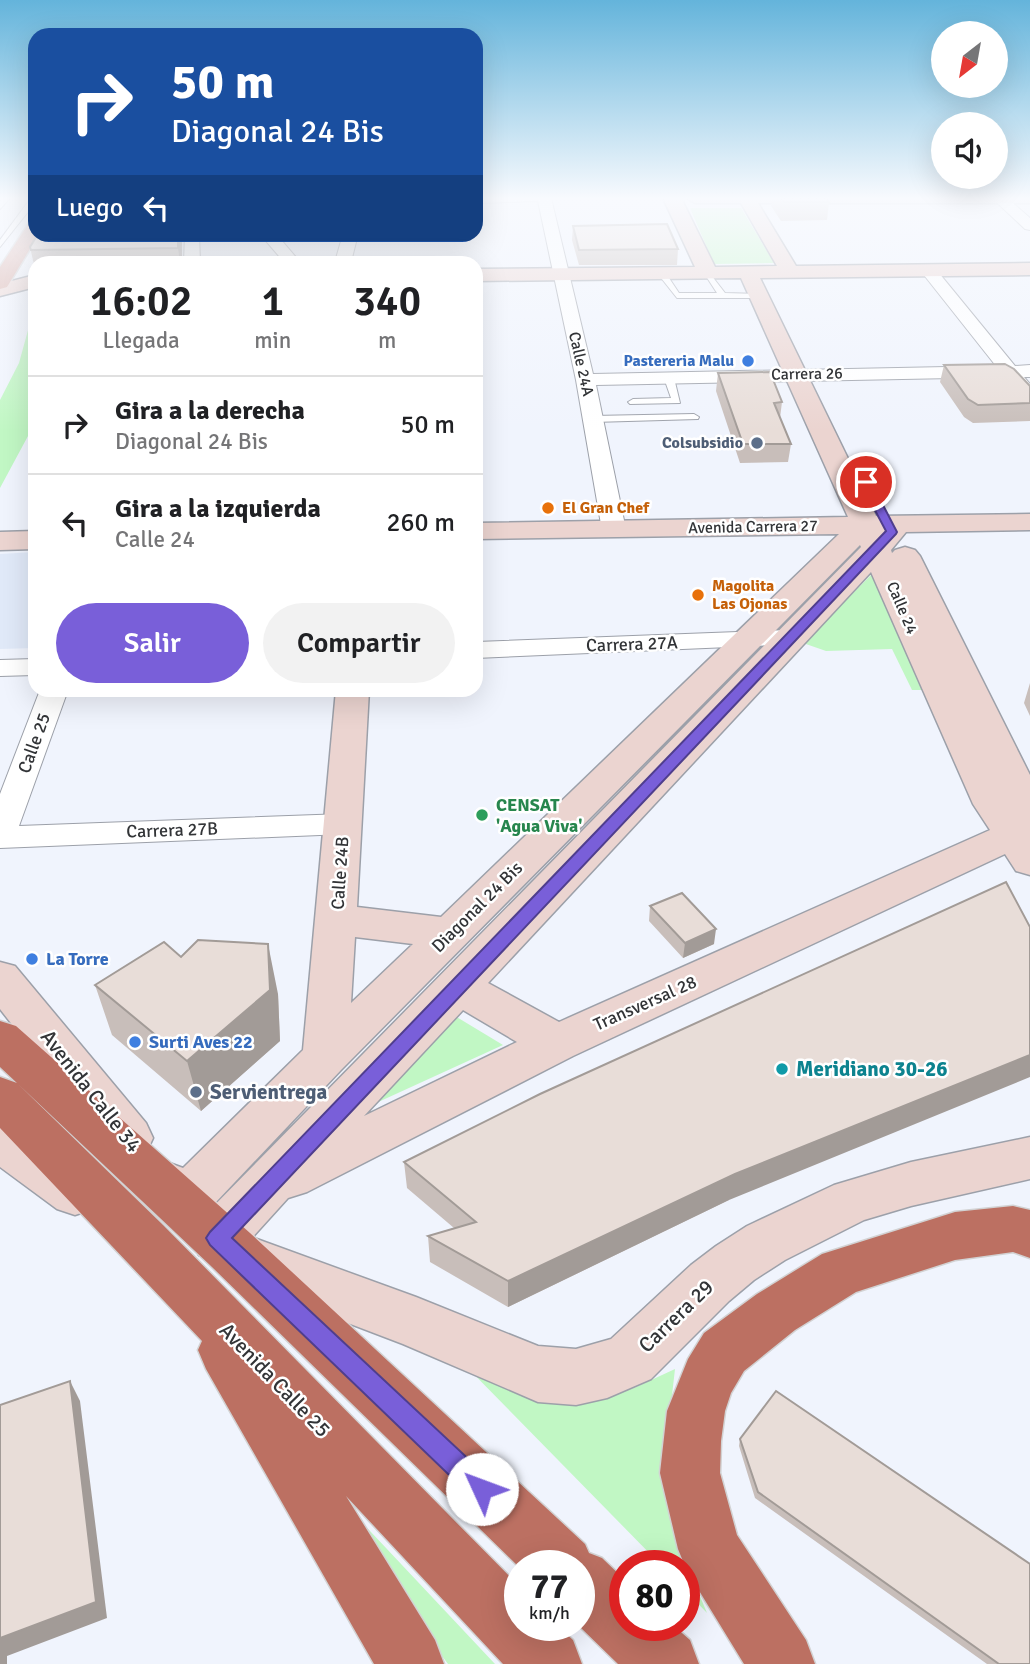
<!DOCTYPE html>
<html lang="es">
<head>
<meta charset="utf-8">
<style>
	body { margin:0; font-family:Signika,sans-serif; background:#f2f2f2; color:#202124; height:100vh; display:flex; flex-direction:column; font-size:26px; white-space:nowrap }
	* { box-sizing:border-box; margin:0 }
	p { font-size:23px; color:#757577 }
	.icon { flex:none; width:38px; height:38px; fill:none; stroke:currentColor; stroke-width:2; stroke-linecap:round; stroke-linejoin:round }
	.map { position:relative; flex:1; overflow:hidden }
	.drawer { position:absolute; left:28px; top:256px; width:455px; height:441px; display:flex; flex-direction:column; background:#fff; border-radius:21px; box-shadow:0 7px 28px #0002 }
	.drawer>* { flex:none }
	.hud { position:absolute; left:28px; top:28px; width:455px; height:214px; border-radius:21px; box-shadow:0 7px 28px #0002; background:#1a4fa0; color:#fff; overflow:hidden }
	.needle { width:46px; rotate:211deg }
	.buttons { position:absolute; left:931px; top:21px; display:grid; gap:14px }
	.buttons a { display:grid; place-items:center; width:77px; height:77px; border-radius:50%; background:#fff; box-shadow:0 7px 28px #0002; font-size:35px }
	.speed { position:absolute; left:504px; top:1550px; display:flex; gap:14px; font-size:35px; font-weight:700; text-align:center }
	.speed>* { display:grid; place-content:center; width:91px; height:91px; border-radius:50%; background:#fff; box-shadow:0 7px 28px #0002; line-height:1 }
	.speed small { font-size:18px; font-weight:400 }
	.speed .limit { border:10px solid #d22; background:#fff; color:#111 }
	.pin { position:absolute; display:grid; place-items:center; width:60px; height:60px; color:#fff; margin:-30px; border:4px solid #fff; border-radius:50%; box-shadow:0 2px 7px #0007 }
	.me { position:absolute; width:77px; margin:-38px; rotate:313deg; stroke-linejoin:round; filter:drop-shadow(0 0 5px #0008) }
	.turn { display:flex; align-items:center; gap:24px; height:147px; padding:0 28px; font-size:32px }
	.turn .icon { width:91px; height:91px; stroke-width:2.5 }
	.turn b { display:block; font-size:49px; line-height:60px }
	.then { display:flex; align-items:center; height:66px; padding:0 28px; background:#0003; gap:14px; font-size:26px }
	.eta { display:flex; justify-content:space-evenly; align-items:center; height:119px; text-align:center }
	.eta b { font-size:42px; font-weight:600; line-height:49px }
	.button { display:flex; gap:14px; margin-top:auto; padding:14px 28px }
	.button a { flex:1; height:80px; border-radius:42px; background:#795fd9; color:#fff; font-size:28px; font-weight:600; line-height:80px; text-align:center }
	.button a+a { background:#f2f2f2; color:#202124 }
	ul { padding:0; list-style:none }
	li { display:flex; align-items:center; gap:21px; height:98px; padding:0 28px; border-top:2px solid #e0e0e0 }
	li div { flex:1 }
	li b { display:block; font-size:26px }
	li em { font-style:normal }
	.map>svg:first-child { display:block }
	.built { fill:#e0e9f8 }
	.green { fill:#c1f7c4 }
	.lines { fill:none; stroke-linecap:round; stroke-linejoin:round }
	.lane-casing { stroke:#9ca0a9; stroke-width:2 }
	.street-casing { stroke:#9ca0a9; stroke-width:2 }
	.secondary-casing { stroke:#9ca0a9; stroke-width:3 }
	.primary-casing { stroke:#d2d2d3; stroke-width:3 }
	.highway-casing { stroke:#d2d2d3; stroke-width:3 }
	.lane { fill:#fff; fill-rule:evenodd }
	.street { fill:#fff; fill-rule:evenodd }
	.secondary { fill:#ebd4d0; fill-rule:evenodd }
	.primary { fill:#d7a9a1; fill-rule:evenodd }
	.highway { fill:#bc7062; fill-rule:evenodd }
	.wall { fill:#c8beba }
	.shaded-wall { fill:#a29b97 }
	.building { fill:#e8ddd8; stroke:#a29b97; stroke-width:2 }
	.route { fill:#795fd9; stroke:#4f3e8d; stroke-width:2 }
	.shop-dot { fill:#3f7fe0; stroke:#fff; stroke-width:2.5 }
	.service-dot { fill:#5c6f8a; stroke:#fff; stroke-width:2.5 }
	.food-dot { fill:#e8710a; stroke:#fff; stroke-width:2.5 }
	.leisure-dot { fill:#2e9e5b; stroke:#fff; stroke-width:2.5 }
	.culture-dot { fill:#0f9aa8; stroke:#fff; stroke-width:2.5 }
	.labels { text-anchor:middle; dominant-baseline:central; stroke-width:5; stroke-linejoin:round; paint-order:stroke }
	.far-shop-label { font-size:16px; font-weight:bold; fill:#366cbe; stroke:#fff; text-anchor:end }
	.far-street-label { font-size:16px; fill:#323437; stroke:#fff }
	.far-service-label { font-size:16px; font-weight:bold; fill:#4e5e75; stroke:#fff; text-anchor:end }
	.far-food-label { font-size:16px; font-weight:bold; fill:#c56008; stroke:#fff; text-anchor:start }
	.street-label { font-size:18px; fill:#323437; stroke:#fff }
	.leisure-label { font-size:18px; font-weight:bold; fill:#27864d; stroke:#fff; text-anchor:start }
	.shop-label { font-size:18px; font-weight:bold; fill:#366cbe; stroke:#fff; text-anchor:start }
	.near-culture-label { font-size:21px; font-weight:bold; fill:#0d838f; stroke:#fff; text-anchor:start }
	.near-street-label { font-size:21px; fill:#323437; stroke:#fff }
	.near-service-label { font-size:21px; font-weight:bold; fill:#4e5e75; stroke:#fff; text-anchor:start }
</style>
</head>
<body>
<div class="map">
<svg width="1030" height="1664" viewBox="0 0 1030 1664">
	<rect width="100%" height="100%" fill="#f0f4fd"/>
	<path class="built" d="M35,552V648L0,649V554Z"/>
	<path class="green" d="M690,208H741L774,263L714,264Z
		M33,312L35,423L0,488V400L19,363Z
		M872,574L930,690H912L892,649L826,651L803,643Z
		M455,1016L503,1045L363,1109Z
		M455,1355L580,1397L634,1388L675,1369L667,1439L684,1558L707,1613L684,1589V1566H662Z
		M324,1482L495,1664H448L378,1570Z"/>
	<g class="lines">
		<defs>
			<path id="lane" d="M3,198H10L0,209V202Z
				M31,198H35V203L0,247V240Z
				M708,271L725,293L760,294L764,296L760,298H677L658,274L665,272L679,293H717L704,273Z
				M669,375L674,378L680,403L630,404L628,402L633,399L671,398L664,378Z
				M694,414L699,417L698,419L593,422L588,419L593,416Z"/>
			<path id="street" d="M476,198H551L593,374L996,366L920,270L928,265L934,267L1015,366L1030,365V377H1024L1030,384V402L1023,400L1005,377L596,385L626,530L622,535H606L602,530L576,380L538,201L476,203Z
				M992,198H1007L1030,218V230L1025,229Z
				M185,234H199L200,262H184Z
				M260,234H276L300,262H284Z
				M343,234H358L351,262H335Z
				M789,630L798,632L802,638L798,644L476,658V642Z
				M35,659V675L0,676V660Z
				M40,690H68L19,826L344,814L355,817L360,824L355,831L344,834L0,848V794Z"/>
			<path id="secondary" d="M663,198H681L715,267L777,266L741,203H695L686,198H1030V203H758L796,266L1030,263V275L760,278L876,516L1030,514V530L906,532L891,550L892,553L895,550L905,547L915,550L920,556L1030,775V875L1016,871L1005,854L573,1056L307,1192L288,1198L249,1241L254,1238L416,1297L538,1346L576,1349L611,1339L691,1265L716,1246L747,1226L834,1185L911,1162L1030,1137V1179L911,1206L864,1220L785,1260L754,1280L729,1301L651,1379L607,1398L576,1405L538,1402L403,1344L235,1280L227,1263L230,1257L217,1262L199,1255L191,1238L199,1221L861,547L860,545L341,1070L199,1220L181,1227C157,1218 150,1206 139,1183L146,1167L164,1161L183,1168L303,1050L336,690H369L357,907L441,917L839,534L476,539V523L848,517L741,278L476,281V269L695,267ZM871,572L973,804L990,830L559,1022L488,983ZM355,937L413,944L351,1003ZM463,1010L517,1042L364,1116Z
				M35,275V287L0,296V284Z
				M35,531V549L0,550V532Z
				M0,962L15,966L146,1123L153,1138L146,1153L129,1159L112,1153L0,1009Z
				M0,1118L17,1124L93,1177L100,1193L93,1209L75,1215L57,1209L0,1167Z"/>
			<path id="primary" d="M35,222V234H39L7,287L0,289V267L29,223Z"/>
			<path id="highway" d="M0,1021L16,1026L250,1233L585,1544L589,1553L602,1558L625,1580V1626H674L690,1640L699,1664H618L579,1626V1566L520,1568L212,1267L0,1067Z
				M0,1077L17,1083L163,1225L520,1587V1626H558L573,1640L582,1664H503L346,1496L435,1640L444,1664H374L206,1369L198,1350L202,1341L0,1128Z
				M1013,1206L1030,1210V1258L1013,1252L955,1260L856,1292L795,1330L744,1371L731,1393L725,1411L721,1441L720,1473L737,1535L806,1640L815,1664H744L687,1571L678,1549L660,1473L667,1411L688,1359L704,1333L757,1294L822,1254L955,1212Z"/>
		</defs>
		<use href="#lane" class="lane-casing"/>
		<use href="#street" class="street-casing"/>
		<use href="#secondary" class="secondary-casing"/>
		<use href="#primary" class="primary-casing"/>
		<use href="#highway" class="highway-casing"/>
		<use href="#lane" class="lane"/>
		<use href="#street" class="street"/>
		<use href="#secondary" class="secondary"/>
		<use href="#primary" class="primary"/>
		<use href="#highway" class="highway"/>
	</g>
	<path class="wall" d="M772,198H827L829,202L827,220L781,221L771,206Z
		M573,226L678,249L677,265H579L572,240Z
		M38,234H182V262H35V269L30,247Z
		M944,365L1030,386V421L973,423L964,417L940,382Z
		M718,373L782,402L780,418L791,444L788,462L740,463L716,391Z
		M1030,683V716L1024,703Z
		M650,906L714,944L683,958L649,921Z
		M181,957L278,994L280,1041L201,1111L112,1035L95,985Z
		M404,1162L729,1200L508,1307L430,1262L428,1236L454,1228L407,1188Z
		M740,1439L1030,1664H987L755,1498L739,1446Z"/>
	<path class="shaded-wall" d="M178,234H182V262H180L178,248Z
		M716,929L714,944L683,958L685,943Z
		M268,944L278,994L280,1041L201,1111L187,1061Z
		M1030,1055V1077L729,1200L508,1307V1281L735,1174Z
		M70,1381L80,1401L107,1618L7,1656V1664H0V1638Z"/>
	<path class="building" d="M781,198H827L829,202H784Z
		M667,224L678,249L579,250L573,226Z
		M38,234H178V248L31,250L30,247Z
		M1005,364L1014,369L1030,386V403L978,405L968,399L944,365Z
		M770,372L782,402L774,403L791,444H743L718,373Z
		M1006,882L1030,927V1055L735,1174L508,1281L428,1236L476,1222L404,1162L540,1094Z
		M682,893L716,929L685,943L650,906Z
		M198,940L268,944L270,990L187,1061L95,985L164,942L181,957Z
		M70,1381L96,1602L0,1638V1405Z
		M776,1391L1030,1564V1664H999L758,1492L740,1439Z"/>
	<linearGradient id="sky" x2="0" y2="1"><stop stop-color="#64b4db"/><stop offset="0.46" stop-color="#f8fafe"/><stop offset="1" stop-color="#f8fafe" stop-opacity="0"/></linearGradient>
	<rect width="1030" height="431" fill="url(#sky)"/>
	<path class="route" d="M862,480L871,482L897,532L896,534L232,1238L491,1480L495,1489L491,1498L482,1502L473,1498L210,1245L206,1238L210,1232L886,531L860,482Z"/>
	<g class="shop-dot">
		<circle cx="748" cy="361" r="7"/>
		<circle cx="32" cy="959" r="7"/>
		<circle cx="135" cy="1042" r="7"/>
	</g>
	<g class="service-dot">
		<circle cx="757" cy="443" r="7"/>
		<circle cx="196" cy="1092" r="7"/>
	</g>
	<g class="food-dot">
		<circle cx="548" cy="508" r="7"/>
		<circle cx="698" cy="595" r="7"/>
	</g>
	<circle class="leisure-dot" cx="482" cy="815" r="7"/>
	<circle class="culture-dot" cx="782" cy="1069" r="7"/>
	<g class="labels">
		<g class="far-shop-label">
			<text x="734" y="361">Pastereria Malu</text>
		</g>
		<g class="far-street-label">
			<text transform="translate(581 364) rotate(77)">Calle 24A</text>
			<text transform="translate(807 374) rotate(-1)">Carrera 26</text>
			<text transform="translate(753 527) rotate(-1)">Avenida Carrera 27</text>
			<text transform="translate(902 608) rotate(67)">Calle 24</text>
		</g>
		<g class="far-service-label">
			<text x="743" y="443">Colsubsidio</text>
		</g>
		<g class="far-food-label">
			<text x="562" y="508">El Gran Chef</text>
			<text x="712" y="586">Magolita<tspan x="712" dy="18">Las Ojonas</tspan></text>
		</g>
		<g class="street-label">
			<text transform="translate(632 644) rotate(-2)">Carrera 27A</text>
			<text transform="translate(34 743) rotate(-70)">Calle 25</text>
			<text transform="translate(172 830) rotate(-2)">Carrera 27B</text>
			<text transform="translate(340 873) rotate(-86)">Calle 24B</text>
			<text transform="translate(477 907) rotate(-45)">Diagonal 24 Bis</text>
			<text transform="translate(645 1003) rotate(-24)">Transversal 28</text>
		</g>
		<g class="leisure-label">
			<text x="496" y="805">CENSAT<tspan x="496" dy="21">'Agua Viva'</tspan></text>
		</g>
		<g class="shop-label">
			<text x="46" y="959">La Torre</text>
			<text x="149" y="1042">Surti Aves 22</text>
		</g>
		<g class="near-culture-label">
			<text x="796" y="1069">Meridiano 30-26</text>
		</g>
		<g class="near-street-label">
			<text transform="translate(91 1091) rotate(52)">Avenida Calle 34</text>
			<text transform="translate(676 1316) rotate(-44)">Carrera 29</text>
			<text transform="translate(275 1380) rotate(46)">Avenida Calle 25</text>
		</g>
		<g class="near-service-label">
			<text x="210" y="1092">Servientrega</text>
		</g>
	</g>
</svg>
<div class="buttons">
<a><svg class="needle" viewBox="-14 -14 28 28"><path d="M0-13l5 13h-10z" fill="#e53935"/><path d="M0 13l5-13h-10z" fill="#757577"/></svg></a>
<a><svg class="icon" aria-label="sound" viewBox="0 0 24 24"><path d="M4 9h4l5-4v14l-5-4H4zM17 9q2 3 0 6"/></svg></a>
</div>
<div class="speed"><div>77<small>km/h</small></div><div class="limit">80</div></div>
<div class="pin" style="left:866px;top:482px;background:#d93025"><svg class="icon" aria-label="arrive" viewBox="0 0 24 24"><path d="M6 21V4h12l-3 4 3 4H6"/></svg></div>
<svg class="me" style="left:482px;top:1489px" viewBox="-20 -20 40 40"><circle r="19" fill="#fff"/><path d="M0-13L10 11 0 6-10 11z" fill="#795fd9"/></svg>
<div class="hud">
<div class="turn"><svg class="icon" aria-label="right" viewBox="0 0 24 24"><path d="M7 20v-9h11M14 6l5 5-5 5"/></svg><div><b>50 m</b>Diagonal 24 Bis</div></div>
<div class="then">Luego<svg class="icon" aria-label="left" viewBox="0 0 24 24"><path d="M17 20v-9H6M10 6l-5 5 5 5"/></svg></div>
</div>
<section class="drawer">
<div class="eta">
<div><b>16:02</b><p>Llegada</p></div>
<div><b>1</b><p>min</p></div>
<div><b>340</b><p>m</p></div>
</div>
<ul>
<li><svg class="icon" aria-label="right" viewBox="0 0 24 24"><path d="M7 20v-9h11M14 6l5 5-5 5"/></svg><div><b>Gira a la derecha</b><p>Diagonal 24 Bis</p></div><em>50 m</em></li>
<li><svg class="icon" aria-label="left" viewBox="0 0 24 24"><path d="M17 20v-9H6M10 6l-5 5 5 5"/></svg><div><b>Gira a la izquierda</b><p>Calle 24</p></div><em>260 m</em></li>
</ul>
<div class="button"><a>Salir</a><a>Compartir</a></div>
</section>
</div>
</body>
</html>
